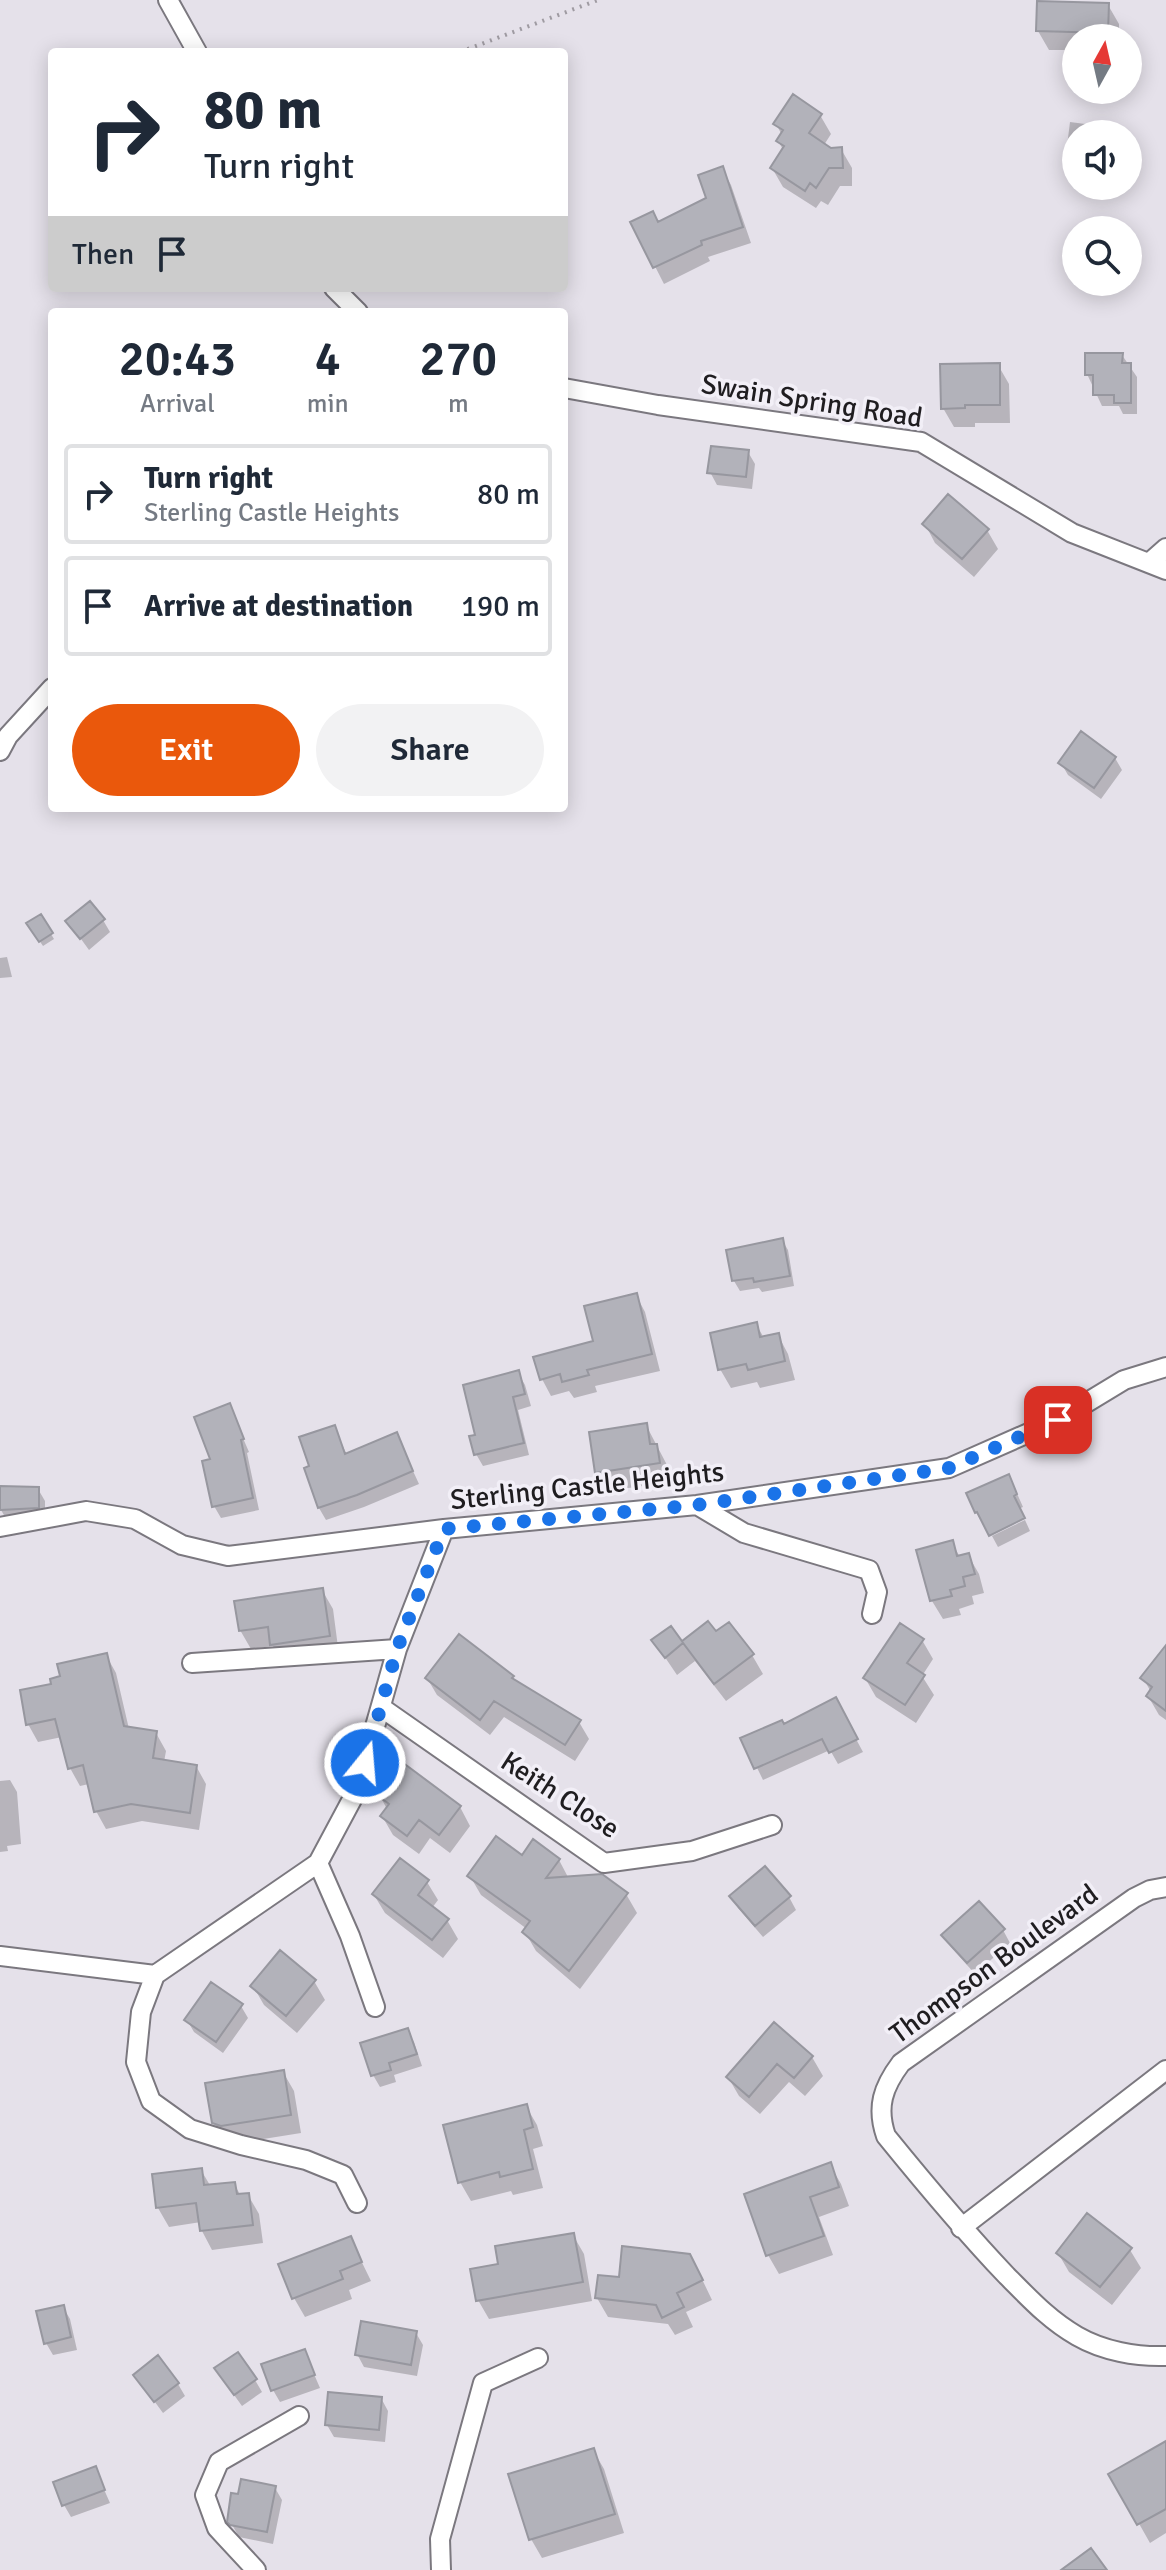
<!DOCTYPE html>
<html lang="en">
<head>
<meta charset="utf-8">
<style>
	body { margin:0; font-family:Signika,sans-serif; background:#f2f2f3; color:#1f2937; height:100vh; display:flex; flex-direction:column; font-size:30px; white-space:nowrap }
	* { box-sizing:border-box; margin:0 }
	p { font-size:26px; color:#747a83 }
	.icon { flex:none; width:44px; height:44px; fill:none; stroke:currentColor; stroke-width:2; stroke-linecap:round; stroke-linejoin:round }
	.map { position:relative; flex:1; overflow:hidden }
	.details { position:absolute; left:48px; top:308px; width:520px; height:504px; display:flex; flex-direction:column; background:#fff; border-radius:8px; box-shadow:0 4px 20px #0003 }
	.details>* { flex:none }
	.banner { position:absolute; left:48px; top:48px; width:520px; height:244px; border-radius:8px; box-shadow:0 4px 20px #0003; background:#fff; color:#1f2937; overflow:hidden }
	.needle { width:52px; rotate:8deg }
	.tools { position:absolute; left:1062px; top:24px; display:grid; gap:16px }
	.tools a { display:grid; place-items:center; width:80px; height:80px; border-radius:50%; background:#fff; box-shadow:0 4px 20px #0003; font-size:40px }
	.pin { position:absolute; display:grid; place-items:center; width:68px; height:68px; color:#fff; margin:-34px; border-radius:16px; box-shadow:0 4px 12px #0006 }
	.me { position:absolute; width:88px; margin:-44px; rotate:17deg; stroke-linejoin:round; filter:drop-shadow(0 0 6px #0008) }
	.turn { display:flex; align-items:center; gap:28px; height:168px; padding:0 24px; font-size:36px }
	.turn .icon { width:104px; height:104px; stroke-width:2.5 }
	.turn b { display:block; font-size:56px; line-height:68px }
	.then { display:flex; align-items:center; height:76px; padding:0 24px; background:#0003; gap:16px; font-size:30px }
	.eta { display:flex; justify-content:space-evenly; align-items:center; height:136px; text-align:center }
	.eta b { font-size:48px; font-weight:600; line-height:56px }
	.cta { display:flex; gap:16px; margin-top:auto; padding:16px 24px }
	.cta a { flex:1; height:92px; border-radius:48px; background:#ea580c; color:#fff; font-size:32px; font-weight:600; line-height:92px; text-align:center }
	.cta a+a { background:#f2f2f3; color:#1f2937 }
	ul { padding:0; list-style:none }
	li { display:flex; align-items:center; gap:24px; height:100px; margin:0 16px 12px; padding:0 8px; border:4px solid #e0e1e3; border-radius:8px }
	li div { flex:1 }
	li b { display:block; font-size:30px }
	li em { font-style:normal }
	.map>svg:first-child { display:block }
	.shadow { fill:#0003 }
	.building { fill:#b2b2ba; stroke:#97979f; stroke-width:2 }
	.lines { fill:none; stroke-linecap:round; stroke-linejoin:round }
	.minor-casing { stroke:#7b787f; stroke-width:22 }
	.path { stroke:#9f9ba2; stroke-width:4; stroke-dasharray:2 6; stroke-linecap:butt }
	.minor { stroke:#fff; stroke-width:18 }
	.route { stroke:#1a73e8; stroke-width:14; stroke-dasharray:0 25.2 }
	.labels { text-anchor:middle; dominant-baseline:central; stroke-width:7; stroke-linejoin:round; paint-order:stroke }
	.street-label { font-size:28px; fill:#1f1d20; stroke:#f2eff7 }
</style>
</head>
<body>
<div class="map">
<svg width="1166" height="2570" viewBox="0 0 1166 2570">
	<rect width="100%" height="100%" fill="#e5e1ea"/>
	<path class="shadow" d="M1108,5L1119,24V38H1076V50H1049L1038,31Z
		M820,115L831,134L824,145L830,150L841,149L852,168V186H840L828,205L821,201L816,208L783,187L772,168L784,151L778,141L782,135L776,124Z
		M1070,122L1108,127L1112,134H1076V159H1074L1067,146Z
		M722,169L731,185L751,243L708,257L710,261L664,284L633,223L658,224L708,199Z
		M1122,355L1137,377V414H1123L1119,406H1102L1087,374Z
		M998,365L1009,384L1010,423H975V427H954L943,408Z
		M748,452L755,464L752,489L717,485L710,472Z
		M925,524L987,530L998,549L974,577L935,543Z
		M1115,758L1122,770L1101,799L1068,775L1061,763Z
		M40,916L54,939L43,946L28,924Z
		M103,920L110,932L89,950L68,921Z
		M7,957L12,977L0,978V958Z
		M782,1240L788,1250L794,1286L762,1292L759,1288L740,1291L734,1281L729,1251Z
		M636,1295L645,1312L660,1371L595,1386L597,1392L574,1398L569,1391L551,1396L542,1379L595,1343Z
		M756,1324L764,1338L778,1335L788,1354L795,1380L760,1388L757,1382L731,1388L720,1369Z
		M518,1373L525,1385L531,1406L518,1410L529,1455L483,1466L476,1454L478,1436Z
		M229,1406L249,1452L247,1453L259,1510L221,1518L214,1506L213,1460Z
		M646,1425L667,1465L670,1482L608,1491L597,1473Z
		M334,1427L347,1455L396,1434L419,1484L364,1507L326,1520L319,1508L312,1467Z
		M38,1489L45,1501V1520L8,1522L1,1510Z
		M1015,1489L1023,1507L983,1524L976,1512Z
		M1025,1520L1030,1531L998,1547L992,1536Z
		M952,1543L960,1557L968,1555L979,1574L984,1593L972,1596L974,1604L959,1609L961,1615L943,1619L932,1601Z
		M322,1590L333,1609L339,1655L283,1663L273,1646L251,1649L240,1630Z
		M708,1624L716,1634L752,1655L763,1674L726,1701L695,1661L677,1675L654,1641L681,1644Z
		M922,1640L933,1659L922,1676L934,1695L916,1723L876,1697L865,1678Z
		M1166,1648V1720L1159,1715L1148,1696L1151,1692L1143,1678Z
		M106,1655L116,1673L129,1729L156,1733L166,1751L164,1762L196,1766L206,1784L199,1830L142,1821L106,1829L96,1811L89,1784L80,1786L70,1768L62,1737L38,1742L28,1724L53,1686Z
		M512,1677L515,1681L579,1722L589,1739L575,1761L504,1717L490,1735L437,1695L427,1678Z
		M835,1700L863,1752L838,1764L830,1750L763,1780L743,1739L784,1727Z
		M10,1780L17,1792L21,1844L7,1846L8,1851L0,1852V1781Z
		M380,1796L460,1807L470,1826L450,1853L430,1838L419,1854L393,1835L382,1816L387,1809Z
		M522,1857L559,1860L569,1879L626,1894L637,1913L580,1989L536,1951L525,1932L527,1929L481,1895L470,1876Z
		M427,1882L438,1900L432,1908L447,1920L458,1939L443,1958L385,1913L374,1895Z
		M731,1896L789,1897L796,1910L763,1937L738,1908Z
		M1003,1930L1010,1943L975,1974L951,1947L944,1935Z
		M314,1981L325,2000L297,2033L264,2005L253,1986Z
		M241,2006L248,2018L223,2053L194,2032L187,2020Z
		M774,2025L812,2057L823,2076L805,2096L789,2082L760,2114L739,2096L728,2077Z
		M407,2030L414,2042L422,2066L394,2075L396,2082L380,2087L373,2075Z
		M283,2072L294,2091L301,2133L233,2144L225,2142L214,2123Z
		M526,2106L537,2125L543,2146L533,2149L543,2188L513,2195L511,2191L471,2201L460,2182Z
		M830,2165L841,2184L849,2206L819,2217L833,2255L779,2274L768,2255Z
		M201,2170L211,2187L234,2184L241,2196L248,2195L259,2214L263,2243L212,2250L202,2231L201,2222L169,2227L158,2208L154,2176Z
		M573,2235L584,2254L592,2301L489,2319L478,2300L500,2265Z
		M350,2238L371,2281L349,2290L352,2299L305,2317L294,2298Z
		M1130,2250L1141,2268L1112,2305L1069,2272L1058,2253Z
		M700,2275L712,2300L686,2312L693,2327L675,2335L668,2324L608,2317L597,2298L620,2280Z
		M63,2307L70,2319L77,2350L53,2355L46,2343Z
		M416,2333L423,2345L417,2376L364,2367L357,2354Z
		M304,2351L320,2388L280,2402L273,2390Z
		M135,2375L178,2384L185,2396L163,2413Z
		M255,2380L262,2392L242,2406L224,2381Z
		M381,2398L388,2411L385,2442L334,2437L327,2425Z
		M1166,2443V2533L1150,2543L1111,2474Z
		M593,2450L604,2469L624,2533L542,2558L531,2539L511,2475Z
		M95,2469L110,2503L71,2517L64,2505Z
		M275,2488L282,2500L273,2544L239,2537L230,2521Z"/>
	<path class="building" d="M1037,1L1109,3L1108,33L1036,31Z
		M793,94L822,114L809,133L831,148L842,147L843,168H829L816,188L810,183L805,191L770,168L784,146L776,141L783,130L773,124Z
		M723,166L743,227L701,241L702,245L653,268L630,222L653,211L658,222L706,198L698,175Z
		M1085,353H1123L1122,363H1131V403H1114V395H1093V375H1085Z
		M1000,363V405H965V408L941,409L940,364Z
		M711,446L749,450L746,477L707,473Z
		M948,494L989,529L962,559L922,524Z
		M1081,731L1116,757L1094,788L1058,763Z
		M90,901L105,919L80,939L65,921Z
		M41,914L53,933L39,942L26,923Z
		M783,1238L790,1276L754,1282L753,1278L732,1281L726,1250Z
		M637,1293L652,1354L587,1370L589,1375L562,1382L560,1374L540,1380L533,1357L593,1341L584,1306Z
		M757,1322L760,1337L779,1333L785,1361L748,1370L746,1364L718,1370L710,1333Z
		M519,1370L525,1394L513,1397L524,1443L474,1455L469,1436L475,1435L463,1385Z
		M230,1403L244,1439L241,1440L253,1498L212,1507L202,1461L210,1459L194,1417Z
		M647,1423L650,1444H657L660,1463L595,1473L589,1432Z
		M335,1425L345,1454L397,1432L413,1471L357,1495L318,1508L304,1468L309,1466L299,1437Z
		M1009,1474L1017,1494L1014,1496L1025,1518L989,1536L977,1512L975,1513L966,1493Z
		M0,1486L39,1487V1508L0,1510Z
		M953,1540L957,1556L969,1553L975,1574L963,1577L965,1586L950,1590L952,1596L930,1601L916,1550Z
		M323,1588L330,1636L270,1645L268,1627L239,1631L234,1601Z
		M708,1621L716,1631L729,1622L754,1654L714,1684L683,1643L665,1658L651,1640L671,1626L682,1641Z
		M900,1623L924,1639L907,1663L925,1675L905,1705L863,1678Z
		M459,1634L514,1676L512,1678L581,1720L565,1745L494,1701L480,1720L425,1678Z
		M1166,1645V1711L1146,1696L1152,1687L1140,1678Z
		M107,1653L124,1726L157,1731L153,1758L197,1765L190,1813L131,1804L94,1812L83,1765L68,1769L55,1719L26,1725L20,1690L51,1684L50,1679L60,1676L57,1664Z
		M836,1697L858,1739L829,1753L822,1739L754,1769L740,1738L782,1720L784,1724Z
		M402,1762L461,1806L439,1835L419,1820L407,1836L380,1816L389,1804L377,1795Z
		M496,1836L522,1855L533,1839L560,1859L546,1878L602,1874L628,1893L569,1971L522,1932L530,1921L467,1876Z
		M400,1858L429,1880L418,1895L449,1919L432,1940L372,1894Z
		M765,1866L791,1896L755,1926L729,1896Z
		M979,1901L1005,1929L967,1963L941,1935Z
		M280,1950L316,1980L286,2016L250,1986Z
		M211,1982L243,2004L216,2042L184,2020Z
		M774,2022L813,2056L794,2078L777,2064L749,2097L726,2077Z
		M408,2028L417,2054L389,2063L391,2070L371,2076L360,2043Z
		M284,2070L291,2115L221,2126L212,2123L205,2083Z
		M527,2104L533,2127L524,2130L533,2169L500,2177L499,2172L458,2183L443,2125Z
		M831,2162L839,2187L810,2197L824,2236L766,2256L744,2194Z
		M202,2168L204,2185L235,2182L237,2194L249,2193L253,2225L200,2231L196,2203L156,2208L152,2174Z
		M1087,2213L1132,2248L1100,2287L1056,2253Z
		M574,2233L583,2282L476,2301L470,2269L498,2264L495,2246Z
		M351,2236L362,2262L340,2271L343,2279L292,2299L278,2264Z
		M622,2246L690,2254L703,2280L677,2293L684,2307L662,2318L656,2305L595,2298L598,2275L619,2277Z
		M64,2305L71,2337L44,2344L36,2311Z
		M361,2321L417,2331L411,2365L355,2355Z
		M305,2349L315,2375L271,2391L261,2364Z
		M238,2352L257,2379L234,2395L214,2368Z
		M158,2355L179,2383L154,2402L133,2375Z
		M328,2392L382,2397L379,2430L325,2425Z
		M1166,2441V2509L1137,2525L1108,2474Z
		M594,2448L615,2514L529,2540L508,2474Z
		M96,2466L105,2490L62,2506L53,2482Z
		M241,2479L276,2486L267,2532L230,2525L227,2522L231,2493L238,2494Z
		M1091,2548L1107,2570H1061Z"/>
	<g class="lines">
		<defs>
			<path id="minor" d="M168,0L197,52
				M334,288L358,312
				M564,388L658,405L921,442L1072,533L1166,570
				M1149,563L1166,548
				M0,751L8,736L52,688
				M697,1505L744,1533L869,1570L877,1592L872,1614
				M0,1527L86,1511L135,1519L182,1545L228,1556L444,1529L697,1505L949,1468L1058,1420L1124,1380L1166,1367
				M192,1663L397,1649
				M382,1708L604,1863L692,1851L772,1825
				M318,1863L350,1936L375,2007
				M1166,1887L1150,1890L1134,1898L901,2063C883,2087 876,2107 886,2136C925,2184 964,2231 1007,2276C1029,2298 1049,2320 1077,2336C1103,2351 1136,2357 1166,2356
				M0,1956L155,1975L318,1863L357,1790L397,1649L444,1529
				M155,1975L141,2012L136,2062L151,2101L190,2129L241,2145L306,2160L343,2175L357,2203
				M961,2228L1166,2070
				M256,2570L217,2528L205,2495L219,2462L299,2416
				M441,2570L440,2539L483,2383L538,2358"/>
		</defs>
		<use href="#minor" class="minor-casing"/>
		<path class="path" d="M460,52L598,0"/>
		<use href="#minor" class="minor"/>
	</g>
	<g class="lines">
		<path class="route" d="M365,1763L397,1649L444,1529L697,1505L949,1468L1058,1420"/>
	</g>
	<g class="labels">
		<g class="street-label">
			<text transform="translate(812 401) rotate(9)">Swain Spring Road</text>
			<text transform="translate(587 1486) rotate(-6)">Sterling Castle Heights</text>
			<text transform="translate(560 1795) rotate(33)">Keith Close</text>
			<text transform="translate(994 1964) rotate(-36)">Thompson Boulevard</text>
		</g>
	</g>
</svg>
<div class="tools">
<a><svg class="needle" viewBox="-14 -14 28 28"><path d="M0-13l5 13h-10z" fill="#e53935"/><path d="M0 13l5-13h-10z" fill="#747a83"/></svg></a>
<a><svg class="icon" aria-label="sound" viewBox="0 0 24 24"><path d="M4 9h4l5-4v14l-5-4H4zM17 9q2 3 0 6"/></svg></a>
<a><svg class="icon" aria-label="search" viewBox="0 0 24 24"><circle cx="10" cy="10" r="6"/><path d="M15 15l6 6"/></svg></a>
</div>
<div class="pin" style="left:1058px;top:1420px;background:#d93025"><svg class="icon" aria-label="arrive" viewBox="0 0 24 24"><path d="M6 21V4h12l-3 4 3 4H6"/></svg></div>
<svg class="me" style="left:365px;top:1763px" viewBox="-20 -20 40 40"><circle r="17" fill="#1a73e8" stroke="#fff" stroke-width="3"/><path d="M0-11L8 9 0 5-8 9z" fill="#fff"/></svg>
<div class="banner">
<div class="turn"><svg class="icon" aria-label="right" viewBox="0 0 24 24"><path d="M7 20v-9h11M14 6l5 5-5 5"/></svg><div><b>80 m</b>Turn right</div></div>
<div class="then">Then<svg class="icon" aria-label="arrive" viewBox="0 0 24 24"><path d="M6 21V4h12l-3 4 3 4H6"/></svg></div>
</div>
<section class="details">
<div class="eta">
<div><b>20:43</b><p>Arrival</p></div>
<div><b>4</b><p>min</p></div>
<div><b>270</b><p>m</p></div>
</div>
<ul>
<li><svg class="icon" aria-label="right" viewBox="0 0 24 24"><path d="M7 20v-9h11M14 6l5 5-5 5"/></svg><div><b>Turn right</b><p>Sterling Castle Heights</p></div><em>80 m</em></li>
<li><svg class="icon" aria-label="arrive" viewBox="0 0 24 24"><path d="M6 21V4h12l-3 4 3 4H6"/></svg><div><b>Arrive at destination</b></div><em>190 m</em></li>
</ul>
<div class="cta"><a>Exit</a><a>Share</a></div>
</section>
</div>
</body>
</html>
